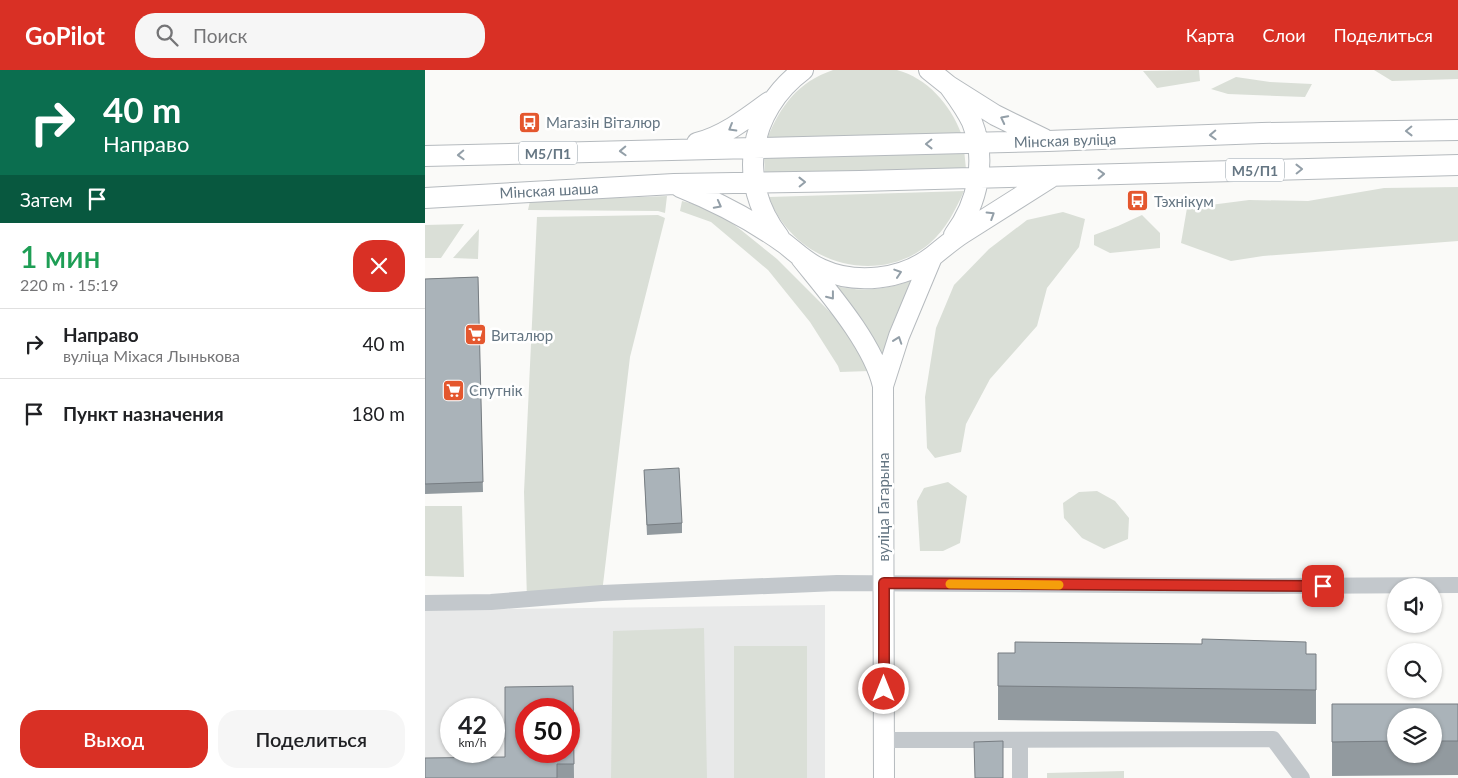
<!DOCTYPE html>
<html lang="ru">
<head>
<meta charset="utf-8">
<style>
	body { margin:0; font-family:Lato,sans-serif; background:#f6f6f6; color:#202124; height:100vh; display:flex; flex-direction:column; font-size:19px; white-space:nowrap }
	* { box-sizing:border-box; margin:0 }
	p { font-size:16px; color:#757577 }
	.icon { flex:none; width:28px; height:28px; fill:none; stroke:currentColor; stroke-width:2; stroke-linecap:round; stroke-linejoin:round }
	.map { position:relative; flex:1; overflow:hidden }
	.panel { display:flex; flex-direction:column; background:#fff; width:425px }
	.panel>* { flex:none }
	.guide { background:#0b6e4f; color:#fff; overflow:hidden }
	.tools { position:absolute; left:962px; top:508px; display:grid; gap:10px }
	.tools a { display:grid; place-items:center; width:55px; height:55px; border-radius:50%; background:#fff; box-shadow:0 1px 4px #0004; font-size:25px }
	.speed { position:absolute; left:15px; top:628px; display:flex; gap:10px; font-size:25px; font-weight:700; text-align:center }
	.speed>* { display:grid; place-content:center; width:65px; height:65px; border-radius:50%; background:#fff; box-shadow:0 1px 4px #0004; line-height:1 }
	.speed small { font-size:12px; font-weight:400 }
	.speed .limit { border:8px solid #d22; background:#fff; color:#111 }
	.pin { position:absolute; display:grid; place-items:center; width:42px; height:42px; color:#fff; margin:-21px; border-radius:10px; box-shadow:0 2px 8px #0006 }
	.me { position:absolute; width:55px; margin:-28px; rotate:0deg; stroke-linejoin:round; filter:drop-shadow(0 0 4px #0008) }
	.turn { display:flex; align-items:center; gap:18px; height:105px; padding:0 20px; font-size:22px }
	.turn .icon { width:65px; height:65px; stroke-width:2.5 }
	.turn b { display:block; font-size:35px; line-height:42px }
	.then { display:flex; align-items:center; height:48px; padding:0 20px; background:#0003; gap:10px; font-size:19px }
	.round { display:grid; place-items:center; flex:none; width:52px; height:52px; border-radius:20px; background:#f6f6f6 }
	.headline { display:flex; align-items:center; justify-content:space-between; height:85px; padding:0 20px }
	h1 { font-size:30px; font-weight:600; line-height:38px; color:#1e9e55 }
	.button { display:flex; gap:10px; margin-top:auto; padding:10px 20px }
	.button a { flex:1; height:58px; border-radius:20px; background:#d93025; color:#fff; font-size:20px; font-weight:600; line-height:58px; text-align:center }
	.button a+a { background:#f6f6f6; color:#202124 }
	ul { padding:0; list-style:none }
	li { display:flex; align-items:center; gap:15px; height:70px; padding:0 20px; border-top:1px solid #e0e0e0 }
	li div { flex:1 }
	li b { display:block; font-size:19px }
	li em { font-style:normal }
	header { display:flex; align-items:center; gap:30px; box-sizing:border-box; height:70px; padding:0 25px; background:#d93025; color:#fff }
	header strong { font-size:24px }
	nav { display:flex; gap:28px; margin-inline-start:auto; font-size:18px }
	.search { width:350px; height:45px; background:#f6f6f6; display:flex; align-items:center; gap:12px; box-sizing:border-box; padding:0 18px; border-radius:20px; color:#757577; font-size:19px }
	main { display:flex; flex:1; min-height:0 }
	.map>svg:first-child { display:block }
	.built { fill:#e8e9e9; fill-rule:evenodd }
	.green { fill:#dadfd7 }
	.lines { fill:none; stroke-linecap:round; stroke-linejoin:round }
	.major-casing { stroke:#b5babe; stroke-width:22 }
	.minor { stroke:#c3c8cc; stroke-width:16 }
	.major { stroke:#fff; stroke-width:20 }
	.wall { fill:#929a9f; fill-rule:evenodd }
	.building { fill:#aab3b9; stroke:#777d82; fill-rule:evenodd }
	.oneway { stroke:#939fa8 }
	.route-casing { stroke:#8d1f18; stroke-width:12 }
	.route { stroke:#d93025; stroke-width:9 }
	.slow { stroke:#f59e0b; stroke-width:9 }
	.labels { text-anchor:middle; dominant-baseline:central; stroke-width:5; stroke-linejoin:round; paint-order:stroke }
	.shield { fill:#fff; stroke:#939fa8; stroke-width:1 }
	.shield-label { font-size:14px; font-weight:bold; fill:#657683 }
	.poi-label { font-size:15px; fill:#657683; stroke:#fff; text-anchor:start }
	.street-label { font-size:15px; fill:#657683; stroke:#fff }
</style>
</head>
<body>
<header>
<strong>GoPilot</strong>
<div class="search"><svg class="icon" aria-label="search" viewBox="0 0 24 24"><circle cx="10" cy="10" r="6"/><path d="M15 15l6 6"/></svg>Поиск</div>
<nav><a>Карта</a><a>Слои</a><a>Поделиться</a></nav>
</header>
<main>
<section class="panel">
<div class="guide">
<div class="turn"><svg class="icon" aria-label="right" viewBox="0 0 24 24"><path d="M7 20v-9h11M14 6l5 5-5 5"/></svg><div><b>40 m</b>Направо</div></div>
<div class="then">Затем<svg class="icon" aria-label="arrive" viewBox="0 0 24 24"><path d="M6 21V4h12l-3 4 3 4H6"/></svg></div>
</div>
<div class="headline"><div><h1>1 мин</h1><p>220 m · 15:19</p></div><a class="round" style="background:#d93025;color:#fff"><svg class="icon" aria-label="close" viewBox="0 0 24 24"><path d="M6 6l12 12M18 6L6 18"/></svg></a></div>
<ul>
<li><svg class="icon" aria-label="right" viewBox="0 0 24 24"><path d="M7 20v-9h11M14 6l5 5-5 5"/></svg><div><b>Направо</b><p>вуліца Міхася Лынькова</p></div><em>40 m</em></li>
<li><svg class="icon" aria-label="arrive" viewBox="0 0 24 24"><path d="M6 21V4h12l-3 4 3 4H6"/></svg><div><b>Пункт назначения</b></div><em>180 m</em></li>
</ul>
<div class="button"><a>Выход</a><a>Поделиться</a></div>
</section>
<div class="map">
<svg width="1033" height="708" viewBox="0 0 1033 708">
	<rect width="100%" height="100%" fill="#fafaf8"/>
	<path class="built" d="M400,535V708H0V540ZM26,639H69V681H26ZM101,639H144V681H101Z"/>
	<path class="green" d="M408,0H472C502,8 525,34 536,63L342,69C356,35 373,12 408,0Z
		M774,0L775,11L732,18L718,1Z
		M949,0H1033V9L967,11Z
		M811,7L845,12L887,14L880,27L803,24L786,19Z
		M539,79L541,99L340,106L339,85Z
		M1033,117V171L838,186L806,191L756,173L762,138L824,130L883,131L959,118Z
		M539,121C530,141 521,159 504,174C450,219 367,191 344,127Z
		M242,126L240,143L233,141L103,140L105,131Z
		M257,131L288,139L316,160L352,189L413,250L445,301L415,302L413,296L385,252L343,200L286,152L255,141Z
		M638,142L660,149L654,177L622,218L612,256L565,309L541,354L536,382L510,388L502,378L500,327L511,258L529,215L564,179L602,150Z
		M233,145L240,148L205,287L177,523L102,530L99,422L112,147Z
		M717,145L735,163V178L685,183L669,175V165L693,156Z
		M39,154L16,188H0V155Z
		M54,159L53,189L28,188Z
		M492,208L477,232L465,260L459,293L407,215C436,223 464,220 492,208Z
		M523,412L542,426L535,473L518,481H495L492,431L499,418Z
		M672,421L690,431L704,448L703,469L679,479L657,468L639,448L638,433L654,422Z
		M0,436H37L39,507L0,506Z
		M279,558L282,708H186L188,561Z
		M309,576H382V708H309Z
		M699,701V708H622V703Z"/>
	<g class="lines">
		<defs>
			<path id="major" d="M504,0L524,16L570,45L619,69
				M524,16C532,27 541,39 547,52C562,90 553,133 529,165
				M272,73C299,66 321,49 344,32
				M0,86L623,71L837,63L1033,60
				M255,117C290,131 328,151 359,173C371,182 381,193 396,199C431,215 477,210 508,186C518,178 527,170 538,163C568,144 598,125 628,106
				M0,128L249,114L435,111L1033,95
				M354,167C311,112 323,41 378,0
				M376,188C404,223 448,273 458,316L459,708
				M458,316L474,266L507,187"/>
		</defs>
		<use href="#major" class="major-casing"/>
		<path class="minor" d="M0,533L66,532L177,523L412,513L828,516L1033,515
			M458,670L848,669L877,708
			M595,670V708"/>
		<use href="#major" class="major"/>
	</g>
	<path class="wall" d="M53,207L58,422L0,424V209Z
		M219,400L257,453V463L222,465Z
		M590,583L891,584V654L573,650V616Z
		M148,616L149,708H0L80,687Z
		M907,634H1033V705L907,706ZM971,646H1009V684H971Z"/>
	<path class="building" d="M53,207L58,412L0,414V209Z
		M254,398L257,453L222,455L219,400Z
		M777,569L881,572V584H891V620L573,616V583H590V572L777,574Z
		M148,616L149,694H132V708H0V688L80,687V617ZM101,639H144V681H101Z
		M907,634H1033V671H1009V646H971V671L907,672Z
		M578,671V708H550L549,672Z"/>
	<defs><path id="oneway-chevron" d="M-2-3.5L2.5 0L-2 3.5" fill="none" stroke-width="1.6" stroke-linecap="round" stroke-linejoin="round" transform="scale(1.25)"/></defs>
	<g class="oneway">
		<use href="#oneway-chevron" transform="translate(579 49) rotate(-153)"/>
		<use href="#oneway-chevron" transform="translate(307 58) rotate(150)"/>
		<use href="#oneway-chevron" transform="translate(984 61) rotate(179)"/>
		<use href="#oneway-chevron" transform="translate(788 65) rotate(178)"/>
		<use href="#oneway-chevron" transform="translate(504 74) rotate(179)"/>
		<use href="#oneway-chevron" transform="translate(198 81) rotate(178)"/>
		<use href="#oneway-chevron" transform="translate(36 85) rotate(178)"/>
		<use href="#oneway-chevron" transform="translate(874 99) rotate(-1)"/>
		<use href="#oneway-chevron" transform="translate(676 104) rotate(-2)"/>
		<use href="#oneway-chevron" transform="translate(377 112) rotate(-1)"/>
		<use href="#oneway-chevron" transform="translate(293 135) rotate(28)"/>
		<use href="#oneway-chevron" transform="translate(566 145) rotate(-32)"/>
		<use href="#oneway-chevron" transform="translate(473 203) rotate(-18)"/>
		<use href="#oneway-chevron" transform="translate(406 226) rotate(52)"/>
		<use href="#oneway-chevron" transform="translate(473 270) rotate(-71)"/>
	</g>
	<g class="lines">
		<defs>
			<path id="route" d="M459,619V513L898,516"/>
		</defs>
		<use href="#route" class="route-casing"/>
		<use href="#route" class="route"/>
		<path class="slow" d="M525,514L634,515"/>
	</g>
	<defs>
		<symbol id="bus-square" viewBox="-11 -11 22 22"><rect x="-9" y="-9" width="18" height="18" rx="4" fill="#e4572e" stroke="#fff"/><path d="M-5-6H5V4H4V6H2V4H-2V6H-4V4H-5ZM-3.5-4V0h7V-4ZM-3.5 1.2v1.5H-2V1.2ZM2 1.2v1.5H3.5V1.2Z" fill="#fff"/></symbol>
		<symbol id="supermarket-square" viewBox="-11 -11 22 22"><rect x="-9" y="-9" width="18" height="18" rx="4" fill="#e4572e" stroke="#fff"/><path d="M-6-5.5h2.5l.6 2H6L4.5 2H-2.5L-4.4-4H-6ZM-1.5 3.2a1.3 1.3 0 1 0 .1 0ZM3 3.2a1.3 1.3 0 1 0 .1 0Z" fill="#fff"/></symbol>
	</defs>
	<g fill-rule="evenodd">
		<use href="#bus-square" x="92" y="40" width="25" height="25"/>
		<use href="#bus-square" x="700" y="118" width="25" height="25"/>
		<use href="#supermarket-square" x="38" y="252" width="25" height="25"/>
		<use href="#supermarket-square" x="16" y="308" width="25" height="25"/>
	</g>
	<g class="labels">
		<g class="shield">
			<rect x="94" y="71.5" width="58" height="23" rx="4"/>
			<rect x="801" y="88.5" width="58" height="23" rx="4"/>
		</g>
		<g class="shield-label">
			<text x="123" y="83">М5/П1</text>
			<text x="830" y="100">М5/П1</text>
		</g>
		<g class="poi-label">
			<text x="121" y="52">Магазін Віталюр</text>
			<text x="729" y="131">Тэхнікум</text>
			<text x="66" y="265">Виталюр</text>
			<text x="44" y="320">Спутнік</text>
		</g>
		<g class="street-label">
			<text transform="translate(640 70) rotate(-2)">Мінская вуліца</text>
			<text transform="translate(124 120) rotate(-3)">Мінская шаша</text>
			<text transform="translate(458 437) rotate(-90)">вуліца Гагарына</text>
		</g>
	</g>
</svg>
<div class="tools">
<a><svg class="icon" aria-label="sound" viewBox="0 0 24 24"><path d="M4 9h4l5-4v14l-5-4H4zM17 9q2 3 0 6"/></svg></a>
<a><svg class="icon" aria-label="search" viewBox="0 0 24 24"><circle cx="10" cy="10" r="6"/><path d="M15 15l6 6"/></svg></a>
<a><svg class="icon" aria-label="layers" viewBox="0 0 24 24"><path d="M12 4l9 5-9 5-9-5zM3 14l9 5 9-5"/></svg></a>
</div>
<div class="speed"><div>42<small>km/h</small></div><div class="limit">50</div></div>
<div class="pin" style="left:898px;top:516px;background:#d93025"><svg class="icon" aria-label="arrive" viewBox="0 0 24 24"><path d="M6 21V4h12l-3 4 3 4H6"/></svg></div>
<svg class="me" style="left:459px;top:619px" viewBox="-20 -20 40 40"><circle r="17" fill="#d93025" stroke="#fff" stroke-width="3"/><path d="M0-11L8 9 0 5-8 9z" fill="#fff"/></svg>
</div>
</main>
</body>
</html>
